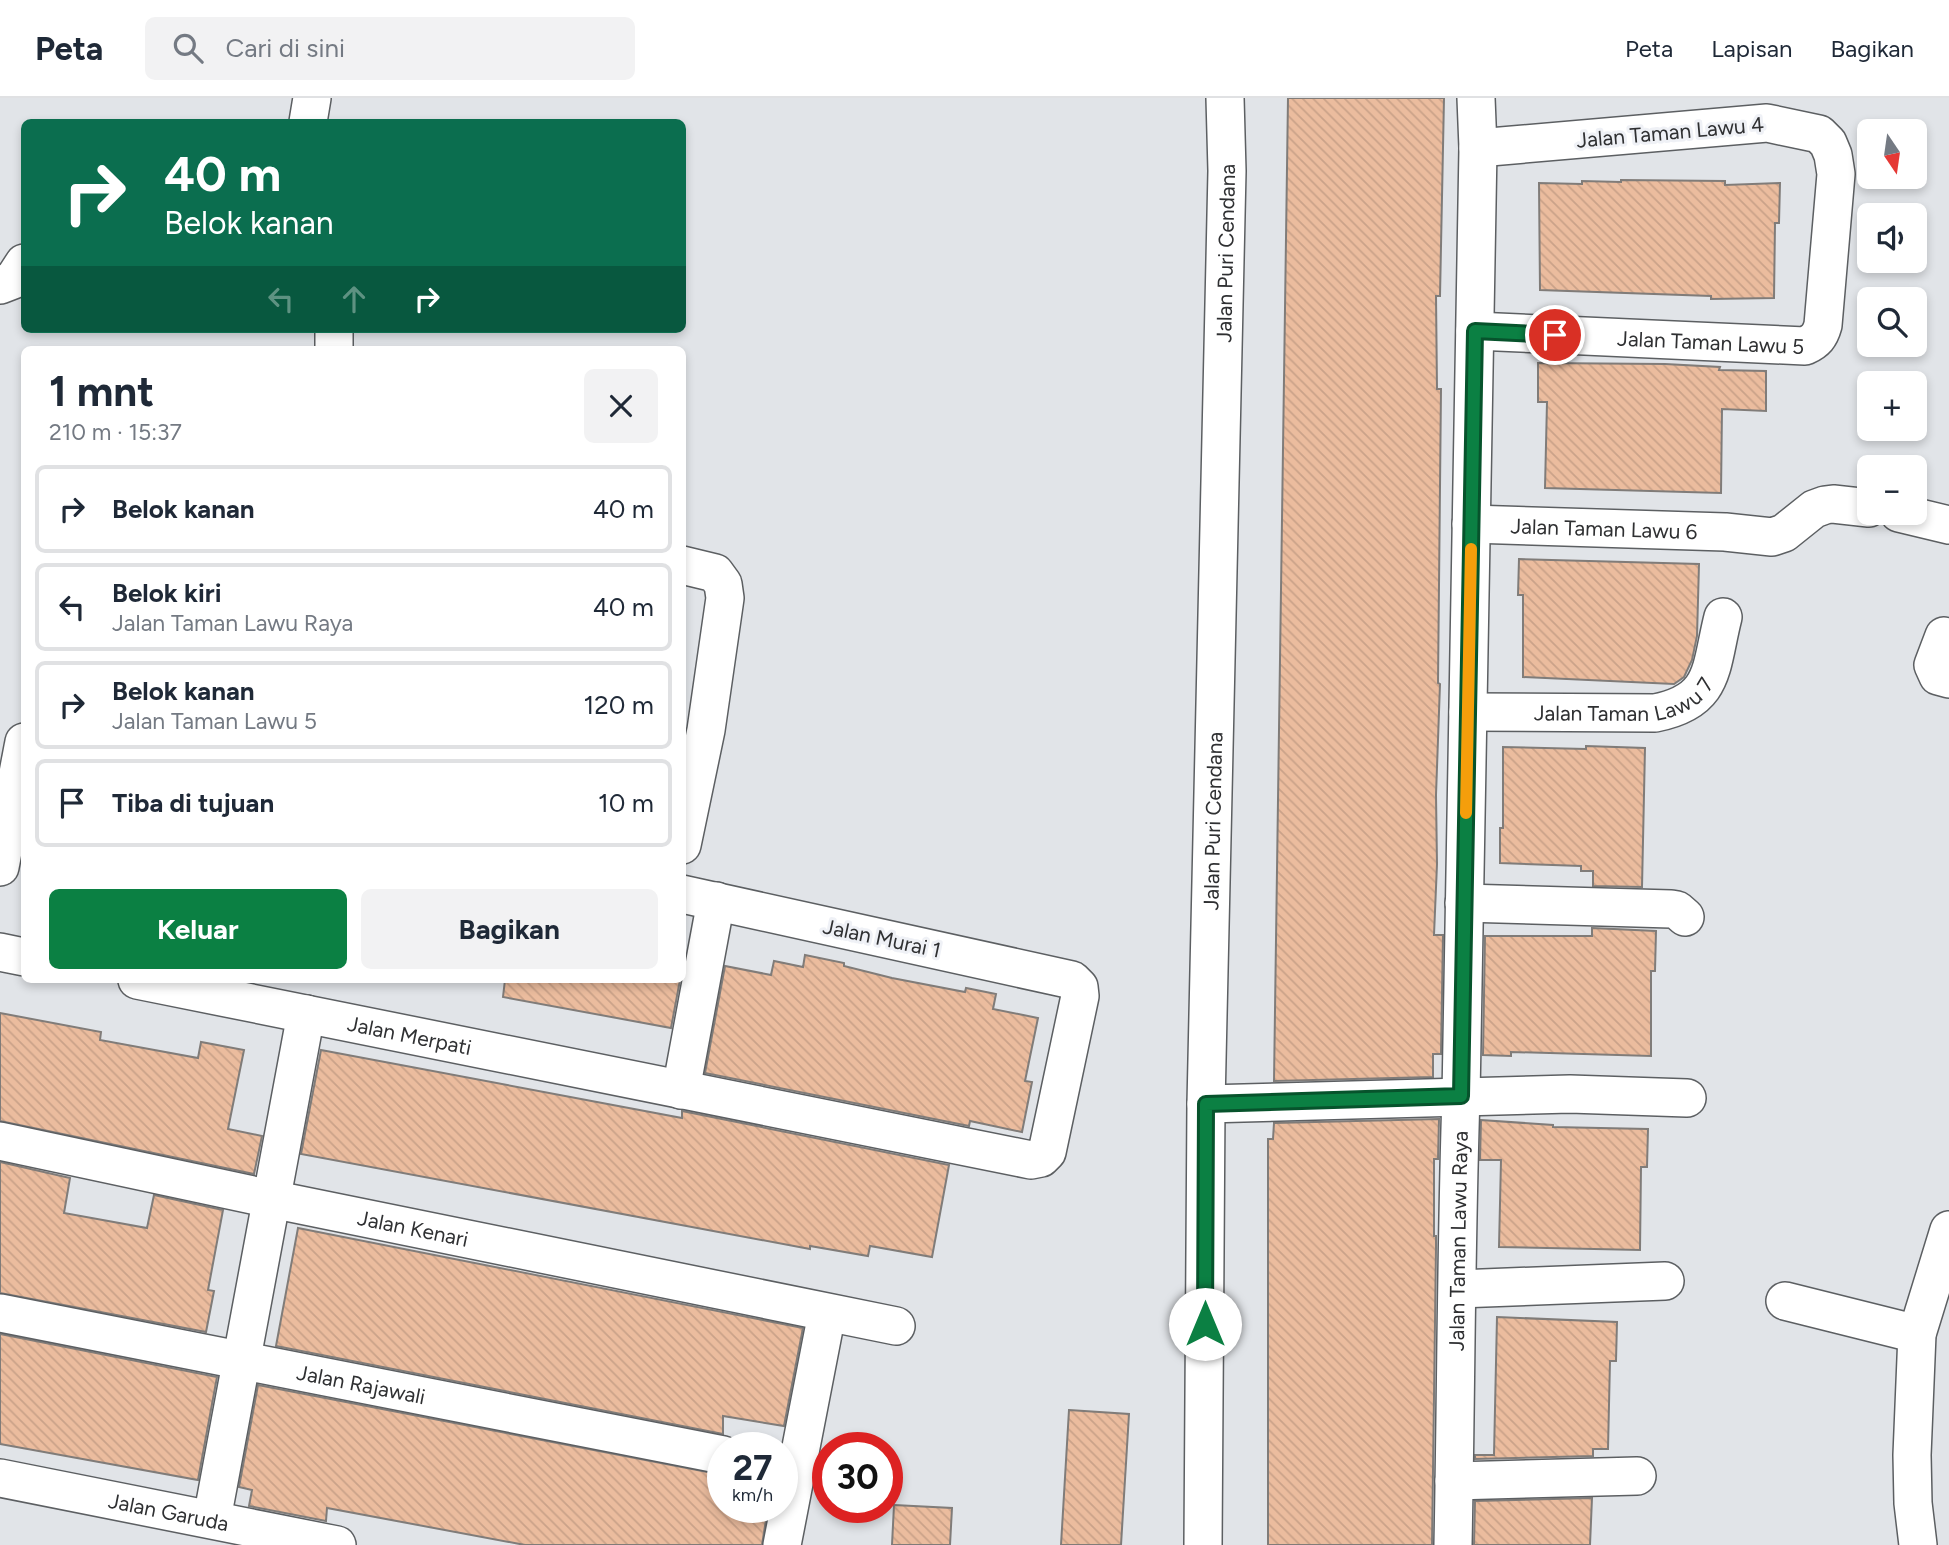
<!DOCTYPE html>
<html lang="id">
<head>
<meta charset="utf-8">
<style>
	body { margin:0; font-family:Figtree,sans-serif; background:#f2f2f3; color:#1f2937; height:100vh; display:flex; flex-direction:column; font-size:26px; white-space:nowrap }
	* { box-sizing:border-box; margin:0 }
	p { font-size:23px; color:#747a83 }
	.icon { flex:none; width:38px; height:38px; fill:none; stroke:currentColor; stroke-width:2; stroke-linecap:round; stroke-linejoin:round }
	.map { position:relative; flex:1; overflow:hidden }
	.panel { position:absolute; left:21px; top:248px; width:665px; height:637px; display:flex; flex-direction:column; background:#fff; border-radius:10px; box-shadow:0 4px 10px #0003 }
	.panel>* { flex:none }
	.banner { position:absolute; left:21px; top:21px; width:665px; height:214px; border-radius:10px; box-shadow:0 4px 10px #0003; background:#0b6e4f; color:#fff; overflow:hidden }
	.needle { width:46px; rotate:167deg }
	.tools { position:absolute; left:1857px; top:21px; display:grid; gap:14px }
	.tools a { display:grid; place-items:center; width:70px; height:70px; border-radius:10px; background:#fff; box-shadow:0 4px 10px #0003; font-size:35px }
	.speed { position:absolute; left:707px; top:1334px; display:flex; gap:14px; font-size:35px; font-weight:700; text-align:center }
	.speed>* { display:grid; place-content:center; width:91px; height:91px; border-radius:50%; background:#fff; box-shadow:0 4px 10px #0003; line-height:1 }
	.speed small { font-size:18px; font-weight:400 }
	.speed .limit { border:10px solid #d22; background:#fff; color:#111 }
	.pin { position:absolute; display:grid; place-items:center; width:60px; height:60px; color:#fff; margin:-30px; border:4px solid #fff; border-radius:50%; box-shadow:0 2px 7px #0007 }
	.me { position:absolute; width:77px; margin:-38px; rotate:0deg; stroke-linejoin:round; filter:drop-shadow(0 0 5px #0008) }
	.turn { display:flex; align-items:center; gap:24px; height:147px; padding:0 28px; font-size:32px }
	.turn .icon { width:91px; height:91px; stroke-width:2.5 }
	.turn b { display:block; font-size:49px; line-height:60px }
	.lanes { display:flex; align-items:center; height:66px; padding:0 28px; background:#0003; justify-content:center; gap:35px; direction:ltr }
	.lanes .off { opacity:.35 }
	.round { display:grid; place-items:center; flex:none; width:74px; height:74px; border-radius:10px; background:#f2f2f3 }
	.headline { display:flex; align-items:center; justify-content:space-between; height:119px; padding:0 28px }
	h1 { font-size:42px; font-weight:700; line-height:52px }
	.cta { display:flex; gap:14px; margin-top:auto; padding:14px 28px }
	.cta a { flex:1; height:80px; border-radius:10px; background:#0b8043; color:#fff; font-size:28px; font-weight:700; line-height:80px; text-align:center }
	.cta a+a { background:#f2f2f3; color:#1f2937 }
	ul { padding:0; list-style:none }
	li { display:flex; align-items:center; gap:21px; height:88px; margin:0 14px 10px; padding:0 14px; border:4px solid #e0e1e3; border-radius:10px }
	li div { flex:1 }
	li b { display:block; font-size:26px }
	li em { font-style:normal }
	header { display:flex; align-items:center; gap:42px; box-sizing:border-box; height:98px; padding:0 35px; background:#fff; border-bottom:2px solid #e0e1e3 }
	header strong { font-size:33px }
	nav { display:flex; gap:38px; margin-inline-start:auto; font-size:24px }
	.search { width:490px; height:63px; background:#f2f2f3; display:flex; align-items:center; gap:18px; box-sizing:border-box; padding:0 24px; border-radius:10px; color:#747a83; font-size:26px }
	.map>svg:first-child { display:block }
	.building { fill:url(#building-back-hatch); stroke:#807c79; stroke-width:2 }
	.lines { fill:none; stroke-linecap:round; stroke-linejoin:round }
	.street-casing { stroke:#5c5f62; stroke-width:40 }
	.street { stroke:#fff; stroke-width:37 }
	.route-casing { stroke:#07532c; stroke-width:18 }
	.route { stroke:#0b8043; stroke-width:12 }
	.slow { stroke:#f59e0b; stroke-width:12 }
	.labels { text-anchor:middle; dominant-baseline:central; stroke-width:6; stroke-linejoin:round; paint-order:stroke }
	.street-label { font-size:21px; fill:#2f3032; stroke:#eff1f6 }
</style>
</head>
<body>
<header>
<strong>Peta</strong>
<div class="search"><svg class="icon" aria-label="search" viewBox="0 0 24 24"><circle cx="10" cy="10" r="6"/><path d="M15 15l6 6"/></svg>Cari di sini</div>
<nav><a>Peta</a><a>Lapisan</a><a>Bagikan</a></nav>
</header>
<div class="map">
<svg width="1949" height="1447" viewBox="0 0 1949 1447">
	<defs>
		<pattern id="building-back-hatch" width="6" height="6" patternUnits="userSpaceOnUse" patternTransform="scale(1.75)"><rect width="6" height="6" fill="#ebbc9e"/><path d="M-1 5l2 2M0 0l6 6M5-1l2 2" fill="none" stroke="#caa289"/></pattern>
	</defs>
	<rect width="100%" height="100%" fill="#e1e4e8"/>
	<path class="building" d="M1288,0H1444L1440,198H1436L1437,291H1441L1438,585L1440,586L1436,697L1437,766L1434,837H1443L1441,956H1433V979L1274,983Z
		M1621,82L1725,83V87L1780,85L1779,125H1775L1774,200L1711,201V198L1540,192L1539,85L1582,86V83L1621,84Z
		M1538,265L1665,266L1720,269L1719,272L1766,273V313L1722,311L1721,395L1545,390L1547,304H1538Z
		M1519,461L1699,466L1697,538L1692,562L1684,579L1674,586L1523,579V497H1518Z
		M1586,648L1645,650L1642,789L1593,788V773H1581V768L1500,765V730H1503V649L1586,651Z
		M1592,830L1656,833L1655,873H1651V958L1511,954V958L1483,957L1485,838H1592Z
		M805,857L844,865V868L892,880L965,894L966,890L996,896L993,911L1038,920L1025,983L1032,984L1022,1034L970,1023L969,1028L705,975L725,868L771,877L774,863L803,869Z
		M505,882H680L671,930L503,899Z
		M0,915L101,934L100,942L198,960L201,944L244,952L228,1031L262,1038L254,1076L0,1023Z
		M321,952L682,1020V1013L949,1067L932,1159L870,1148L868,1158L810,1148V1151L301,1056Z
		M1439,1021L1438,1061H1434V1138H1436V1150L1432,1447H1268V1041H1273L1274,1025Z
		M1481,1022L1553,1027V1029L1648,1031L1647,1069H1641L1640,1152L1499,1149L1501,1062H1480Z
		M0,1064L70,1080L64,1115L147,1130L154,1097L223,1112L208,1192L214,1193L206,1234L0,1195Z
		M298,1130L803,1230L784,1328L723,1318V1336L276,1248Z
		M1497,1219L1617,1224L1616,1263H1610L1608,1351H1593V1358L1475,1361V1357H1494Z
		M0,1236L217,1279L198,1382L0,1346Z
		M258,1287L723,1377V1409H768L762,1447H525L327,1410L326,1423L249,1408L252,1392L239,1389Z
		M1069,1312L1129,1316L1121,1447H1061Z
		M1592,1400L1590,1447H1474L1475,1403Z
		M894,1407L952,1410L950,1447H892Z"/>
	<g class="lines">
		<defs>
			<g id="street">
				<path d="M308,24L312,0"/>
				<path d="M0,187L13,182L24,165"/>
				<path id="s1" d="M1475,233L1805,248C1816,243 1820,238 1823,227L1836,76L1833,57L1828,45L1819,36L1767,25L1478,50"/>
				<path d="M334,252V231"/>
				<path d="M1899,415L1949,427"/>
				<path id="s2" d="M1471,426L1725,434L1772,439L1784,435L1814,411L1825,407L1833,406L1869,410"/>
				<path d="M682,467L715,475L723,486L725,500L706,632L682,747"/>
				<path d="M1944,538L1933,567L1938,578L1949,581"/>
				<path id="s3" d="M1468,614L1655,615C1716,603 1710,570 1723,519"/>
				<path d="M0,769L24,644"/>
				<path d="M1464,805L1671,811L1677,812L1685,819"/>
				<path d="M0,854L24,859"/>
				<path id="s4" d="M137,882L1031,1062L1041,1060L1047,1054L1080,898L1079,889L1072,882L682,796"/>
				<path d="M681,992L716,803"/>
				<path d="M1206,1006L1570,996L1687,1000"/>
				<path id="s5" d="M0,1043L271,1101L896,1228"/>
				<path d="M1458,1191L1665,1183"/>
				<path d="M1785,1203L1917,1236"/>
				<path id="s6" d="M0,1215L723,1357"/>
				<path id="s7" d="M0,1380L337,1447"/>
				<path d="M1454,1383L1637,1378"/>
				<path d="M212,1421L306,916"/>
				<path d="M782,1447L827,1215"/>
				<path id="s8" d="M1203,1447L1206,1006L1227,73L1225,0"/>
				<path id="s9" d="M1453,1447C1456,1297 1456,1148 1461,998L1478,50L1476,0"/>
				<path d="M1918,1447L1913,1405L1912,1357L1917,1236L1949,1132"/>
			</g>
		</defs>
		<use href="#street" class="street-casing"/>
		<use href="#street" class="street"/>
	</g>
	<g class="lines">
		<defs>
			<path id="route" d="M1205,1226L1206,1006L1461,998L1475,233L1555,237"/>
		</defs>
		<use href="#route" class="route-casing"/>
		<use href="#route" class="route"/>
		<path class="slow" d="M1466,715L1471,451"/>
	</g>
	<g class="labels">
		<g class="street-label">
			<text transform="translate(1670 34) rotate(-5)">Jalan Taman Lawu 4</text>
			<text stroke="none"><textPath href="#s8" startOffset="1292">Jalan Puri Cendana</textPath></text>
			<text stroke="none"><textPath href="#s1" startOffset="236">Jalan Taman Lawu 5</textPath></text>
			<text stroke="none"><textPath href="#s2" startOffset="133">Jalan Taman Lawu 6</textPath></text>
			<text stroke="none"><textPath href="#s3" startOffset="159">Jalan Taman Lawu 7</textPath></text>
			<text stroke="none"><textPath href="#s8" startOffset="724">Jalan Puri Cendana</textPath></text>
			<text transform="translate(882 840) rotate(12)">Jalan Murai 1</text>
			<text stroke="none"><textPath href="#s4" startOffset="278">Jalan Merpati</textPath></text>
			<text stroke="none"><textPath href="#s5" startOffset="422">Jalan Kenari</textPath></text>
			<text stroke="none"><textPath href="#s9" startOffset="304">Jalan Taman Lawu Raya</textPath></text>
			<text stroke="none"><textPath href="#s6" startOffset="368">Jalan Rajawali</textPath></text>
			<text stroke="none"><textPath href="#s7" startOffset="172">Jalan Garuda</textPath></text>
		</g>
	</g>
</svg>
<div class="tools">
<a><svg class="needle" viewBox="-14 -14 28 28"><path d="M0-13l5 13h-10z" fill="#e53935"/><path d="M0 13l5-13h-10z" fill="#747a83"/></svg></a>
<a><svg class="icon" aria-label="sound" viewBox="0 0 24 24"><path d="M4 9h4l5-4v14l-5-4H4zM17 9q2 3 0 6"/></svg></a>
<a><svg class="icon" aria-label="search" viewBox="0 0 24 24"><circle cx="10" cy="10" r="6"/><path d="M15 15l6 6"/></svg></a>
<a>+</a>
<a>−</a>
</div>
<div class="speed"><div>27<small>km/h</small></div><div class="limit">30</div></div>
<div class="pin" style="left:1555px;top:237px;background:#d93025"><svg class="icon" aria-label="arrive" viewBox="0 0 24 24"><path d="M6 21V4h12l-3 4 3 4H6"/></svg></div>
<svg class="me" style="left:1205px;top:1226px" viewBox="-20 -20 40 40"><circle r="19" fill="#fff"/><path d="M0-13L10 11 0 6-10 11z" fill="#0b8043"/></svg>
<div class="banner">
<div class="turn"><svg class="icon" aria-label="right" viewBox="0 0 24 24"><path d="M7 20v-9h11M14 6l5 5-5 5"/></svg><div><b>40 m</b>Belok kanan</div></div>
<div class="lanes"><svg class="icon off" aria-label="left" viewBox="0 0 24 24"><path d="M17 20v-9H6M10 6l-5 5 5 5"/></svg><svg class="icon off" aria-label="ahead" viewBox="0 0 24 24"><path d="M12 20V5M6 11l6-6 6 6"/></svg><svg class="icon" aria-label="right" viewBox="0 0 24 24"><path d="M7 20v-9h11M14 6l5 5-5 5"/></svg></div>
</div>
<section class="panel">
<div class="headline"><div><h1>1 mnt</h1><p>210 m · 15:37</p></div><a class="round"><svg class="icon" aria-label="close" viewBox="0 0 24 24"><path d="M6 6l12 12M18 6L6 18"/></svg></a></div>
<ul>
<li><svg class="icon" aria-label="right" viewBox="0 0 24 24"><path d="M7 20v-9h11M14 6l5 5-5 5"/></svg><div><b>Belok kanan</b></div><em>40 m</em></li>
<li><svg class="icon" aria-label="left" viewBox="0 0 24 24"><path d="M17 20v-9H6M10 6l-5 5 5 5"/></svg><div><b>Belok kiri</b><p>Jalan Taman Lawu Raya</p></div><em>40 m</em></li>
<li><svg class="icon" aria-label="right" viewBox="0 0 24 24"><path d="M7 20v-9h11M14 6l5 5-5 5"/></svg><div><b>Belok kanan</b><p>Jalan Taman Lawu 5</p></div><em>120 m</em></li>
<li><svg class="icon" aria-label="arrive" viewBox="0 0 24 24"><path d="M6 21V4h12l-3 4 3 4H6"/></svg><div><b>Tiba di tujuan</b></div><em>10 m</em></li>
</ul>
<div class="cta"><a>Keluar</a><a>Bagikan</a></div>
</section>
</div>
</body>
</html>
